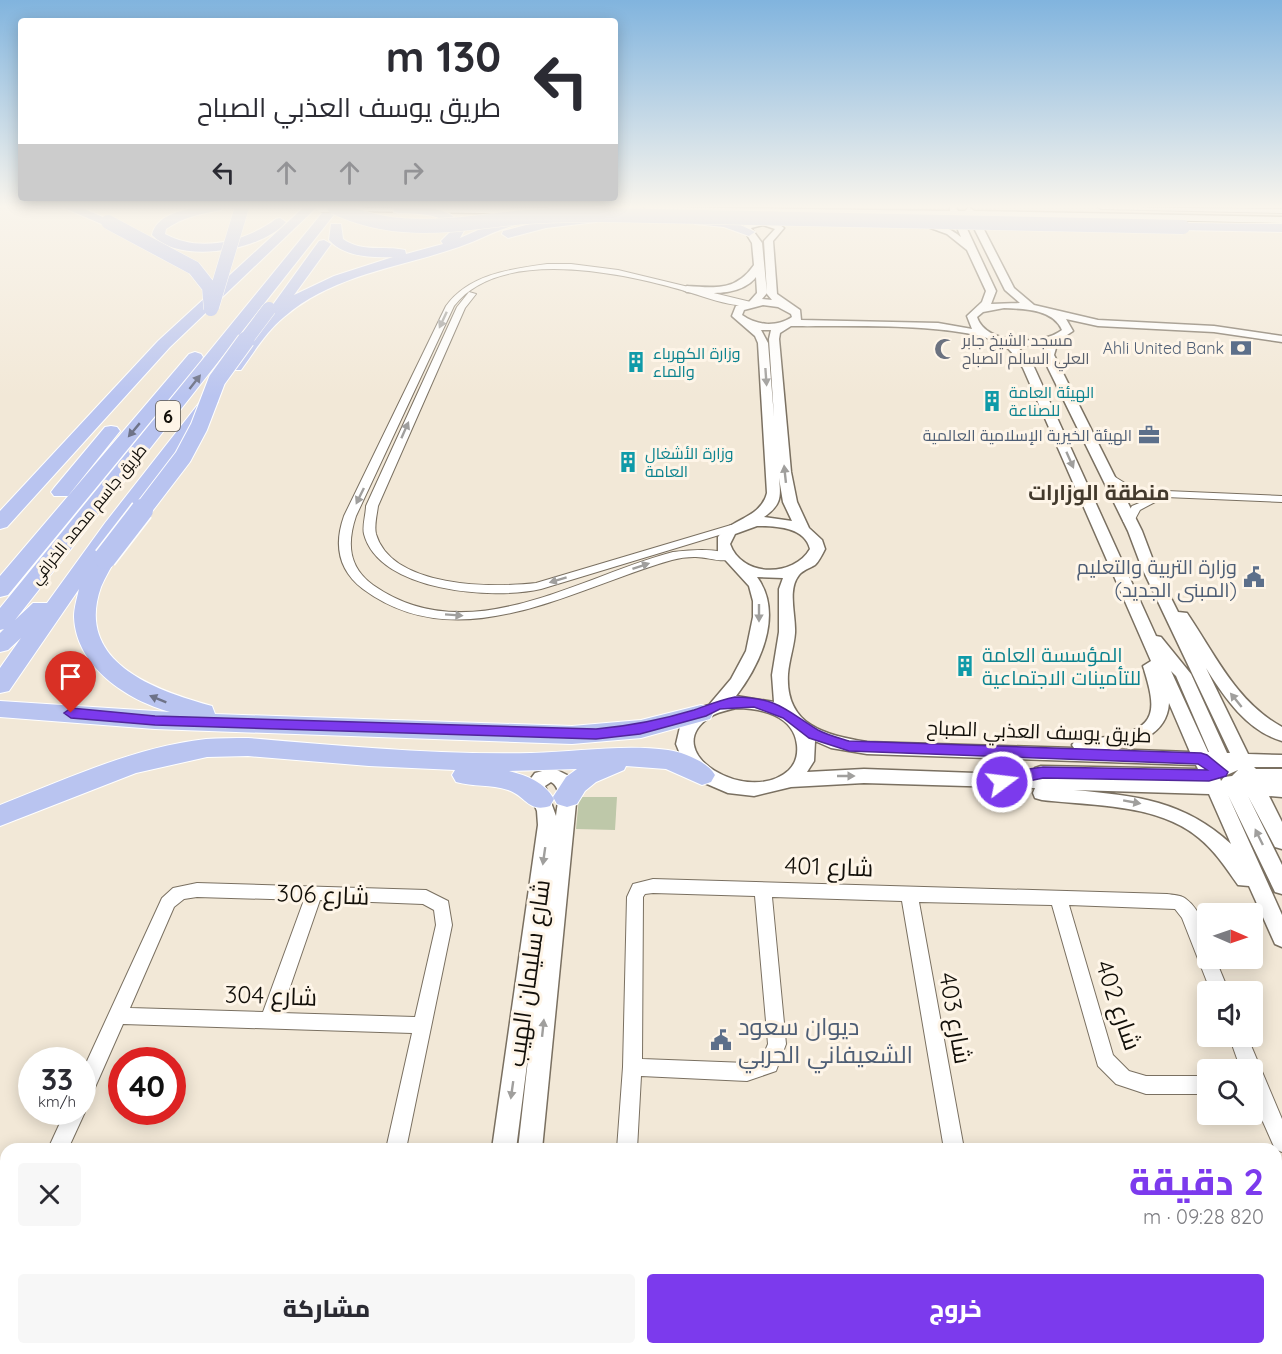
<!DOCTYPE html>
<html lang="ar">
<head>
<meta charset="utf-8">
<style>
	body { margin:0; font-family:Quicksand,Cairo,sans-serif; background:#f7f7f7; color:#2b2b33; direction:rtl; height:100vh; display:flex; flex-direction:column; font-size:22px; white-space:nowrap }
	* { box-sizing:border-box; margin:0 }
	p { font-size:20px; color:#7c7c81 }
	.icon { flex:none; width:33px; height:33px; fill:none; stroke:currentColor; stroke-width:2; stroke-linecap:round; stroke-linejoin:round }
	.map { position:relative; flex:1; overflow:hidden; direction:ltr }
	.panel { position:absolute; left:0px; top:1143px; width:1282px; height:212px; display:flex; flex-direction:column; background:#fff; border-radius:18px 18px 0 0; box-shadow:0 3px 15px #0003; direction:rtl }
	.panel>* { flex:none }
	.top-card { position:absolute; left:18px; top:18px; width:600px; height:183px; border-radius:6px; box-shadow:0 3px 15px #0003; direction:rtl; background:#fff; color:#2b2b33; overflow:hidden }
	.needle { width:39px; rotate:92deg }
	.tools { position:absolute; left:1197px; top:903px; display:grid; gap:12px }
	.tools a { display:grid; place-items:center; width:66px; height:66px; border-radius:6px; background:#fff; box-shadow:0 3px 15px #0003; font-size:30px }
	.speed { position:absolute; left:18px; top:1047px; display:flex; gap:12px; font-size:30px; font-weight:700; text-align:center }
	.speed>* { display:grid; place-content:center; width:78px; height:78px; border-radius:50%; background:#fff; box-shadow:0 3px 15px #0003; line-height:1 }
	.speed small { font-size:15px; font-weight:400 }
	.speed .limit { border:9px solid #d22; background:#fff; color:#111 }
	.pin { position:absolute; display:grid; place-items:center; width:51px; height:51px; color:#fff; margin:-62px -26px; border-radius:50% 50% 50% 0; rotate:-45deg; box-shadow:0 0 6px #0007 }
	.pin .icon { rotate:45deg }
	.me { position:absolute; width:66px; margin:-33px; rotate:75deg; stroke-linejoin:round; filter:drop-shadow(0 0 4px #0008) }
	.turn { display:flex; align-items:center; gap:21px; height:126px; padding:0 18px; font-size:27px }
	.turn .icon { width:78px; height:78px; stroke-width:2.5 }
	.turn b { display:block; font-size:42px; line-height:51px }
	.lanes { display:flex; align-items:center; height:57px; padding:0 18px; background:#0003; justify-content:center; gap:30px; direction:ltr }
	.lanes .off { opacity:.35 }
	.round { display:grid; place-items:center; flex:none; width:63px; height:63px; border-radius:6px; background:#f7f7f7 }
	.headline { display:flex; align-items:center; justify-content:space-between; height:102px; padding:0 18px }
	h1 { font-size:36px; font-weight:800; line-height:45px; color:#7c3aed }
	.action { display:flex; gap:12px; margin-top:auto; padding:12px 18px }
	.action a { flex:1; height:69px; border-radius:6px; background:#7c3aed; color:#fff; font-size:24px; font-weight:800; line-height:69px; text-align:center }
	.action a+a { background:#f7f7f7; color:#2b2b33 }
	.map>svg:first-child { display:block }
	.green { fill:#bec8a9 }
	.lines { fill:none; stroke-linecap:round; stroke-linejoin:round }
	.minor-casing { stroke:#7a7061; stroke-width:2 }
	.tertiary-casing { stroke:#7a7061; stroke-width:3 }
	.motorway-casing { stroke:#fff; stroke-width:2 }
	.minor { fill:#fff; fill-rule:evenodd }
	.tertiary { fill:#fff; fill-rule:evenodd }
	.motorway { fill:#b9c4f0; fill-rule:evenodd }
	.tertiary-bridge-casing { stroke:#7a7061; stroke-width:11; stroke-linecap:butt }
	.motorway-bridge-far2-casing { stroke:#fff; stroke-width:15; stroke-linecap:butt }
	.motorway-bridge-far1-casing { stroke:#fff; stroke-width:19; stroke-linecap:butt }
	.motorway-bridge-casing { stroke:#fff; stroke-width:25; stroke-linecap:butt }
	.tertiary-bridge { stroke:#fff; stroke-width:10 }
	.motorway-bridge-far2 { stroke:#b9c4f0; stroke-width:14 }
	.motorway-bridge-far1 { stroke:#b9c4f0; stroke-width:17 }
	.motorway-bridge { stroke:#b9c4f0; stroke-width:22 }
	.oneway { fill:#a09f9d }
	.oneway2 { fill:#6e7388 }
	.route { fill:#7c3aed; stroke:#51269a; stroke-width:1.5 }
	.labels { text-anchor:middle; dominant-baseline:central; stroke-width:6; stroke-linejoin:round; paint-order:stroke }
	.far-worship-label { font-size:16px; fill:#5b616d; stroke:#fef5e8; text-anchor:start }
	.far-service-label { font-size:16px; fill:#4e5e75; stroke:#fef5e8; text-anchor:end }
	.far-culture-label { font-size:16px; fill:#0d838f; stroke:#fef5e8; text-anchor:start }
	.far-street-label { font-size:16px; fill:#120f09; stroke:#fef5e8 }
	.shield { fill:#fef5e8; stroke:#59544c; stroke-width:1.5 }
	.shield-label { font-size:18px; font-weight:bold; fill:#120f09 }
	.service-label { font-size:20px; fill:#4e5e75; stroke:#fef5e8; text-anchor:end }
	.culture-label { font-size:20px; fill:#0d838f; stroke:#fef5e8; text-anchor:start }
	.street-label { font-size:20px; fill:#120f09; stroke:#fef5e8 }
	.neighbourhood-label { font-size:21px; font-weight:bold; fill:#433a2d; stroke:#fef5e8 }
	.near-street-label { font-size:24px; fill:#120f09; stroke:#fef5e8 }
	.near-service-label { font-size:24px; fill:#4e5e75; stroke:#fef5e8; text-anchor:start }
</style>
</head>
<body>
<div class="map">
<svg width="1282" height="1354" viewBox="0 0 1282 1354">
	<rect width="100%" height="100%" fill="#f2e8d7"/>
	<path class="green" d="M579,797H617L615,830L576,829Z"/>
	<g class="lines">
		<defs>
			<path id="minor" d="M1098,207L1282,209V213L1101,209Z
				M547,264H571L618,270L755,303C742,312 700,295 685,291C623,273 500,246 454,306L356,516C347,543 348,567 373,585C468,652 578,577 673,552C689,550 721,547 734,557C725,565 706,556 694,557C687,557 679,558 672,560C575,587 460,661 363,589C338,570 334,544 344,516L446,306C469,274 511,269 547,264Z
				M469,292L476,294L465,308L378,506C377,514 374,526 376,534C392,588 492,588 536,583L731,525H739V529L541,589C494,600 379,592 364,534C362,526 366,514 366,506L457,307Z
				M1107,472L1128,485L1143,490L1282,496V502L1142,496L1120,489L1103,477V473Z
				M1149,499L1155,502L1140,510L1133,523H1125L1123,521L1132,506Z
				M653,879L1167,894C1173,895 1182,895 1186,899C1203,911 1208,939 1208,958H1215L1229,992H1211L1182,918L1175,909L1069,905L1113,1055L1129,1071L1146,1076H1208V1094H1146L1116,1084L1098,1066L1052,905L919,902L964,1149H944L902,901L772,897L786,1044L776,1071L747,1081L641,1076L637,1149H617L623,1067L627,897L633,884ZM653,893L755,896L768,1044L762,1058L747,1063L642,1059L643,897L645,894Z
				M197,883L426,890L448,901L452,925L406,1149H386L412,1033L123,1024L89,1101L82,1104V1072L162,898L173,888ZM197,897L304,900L263,1012L130,1008L174,907L184,899ZM320,900L423,904L434,910L436,925L415,1017L281,1013Z
				M1229,1036H1247L1282,1119V1152L1275,1149L1252,1097V1070H1241Z
				M82,1107L85,1112L68,1149H48L65,1112H82Z
				M1276,1185H1282V1205H1276Z
				M6,1256V1289L0,1291V1259Z
				M1276,1315H1282V1337H1276Z
				M150,1348H173L172,1354H148Z
				M343,1348H366V1354H342Z
				M892,1348H915L916,1354H892Z
				M1016,1348H1039L1040,1354H1016Z"/>
			<path id="tertiary" d="M465,207L546,208L550,211L546,214L360,211L356,208Z
				M644,207L950,211V207H956L958,211H965L969,207L974,211L1282,217V223L977,216L1014,288L1034,305L1098,320L1214,326L1282,336V342L1214,332L1098,326L1066,319L1073,331L1058,341L1054,355L1142,531L1156,568L1178,612L1187,613C1215,654 1236,702 1282,727V741C1247,731 1224,697 1206,668L1248,754L1282,755V767H1254L1256,769H1282V783H1262H1282V797L1269,796L1282,822V849L1275,847L1248,796L1282,865V894L1275,892L1228,795L1282,915V947L1275,944L1249,886L1238,885C1226,868 1215,851 1199,838C1157,803 1093,806 1042,800L1035,798L1033,793L1035,788L864,783L791,787L754,796L728,793L700,781L685,766L676,744L680,727L698,708L709,705L731,679L746,651L753,617V601L749,586L718,552V537C732,518 761,518 767,493L758,343L755,336L732,316L736,306L749,302L757,293L756,277C740,297 709,293 687,292L682,289L687,286C716,288 736,291 754,265L752,243L742,227C753,217 773,218 784,228L773,241L777,294L800,310L801,320L938,323L972,329L967,316L982,302L986,291L967,250L947,234L917,223C927,217 952,229 961,237L952,216L648,210ZM961,216H968L1005,290L1020,303L991,304L996,291ZM763,225L775,229L764,241L767,294L772,300L762,299L767,293L762,243L751,228ZM763,305L778,307L791,314L792,317C777,327 757,326 742,315L744,310ZM1004,308C1024,309 1053,309 1062,330C1042,346 986,345 977,317L983,312ZM791,326C840,327 967,321 1005,346C1012,351 1018,361 1023,368L1151,661L1143,666C1156,708 1160,729 1108,737C1097,738 1085,738 1075,741L1072,745L1074,748L867,742C825,735 785,726 788,674C789,660 794,647 795,633C796,615 787,590 799,575C803,570 810,568 815,565C819,561 822,555 825,549L822,540L809,528L797,502L791,472L779,339L780,333ZM761,330H771L769,339L774,417L768,343ZM1047,345L1044,355L1048,368L1128,531L1142,568L1230,753H1227L1191,674L1161,637L1156,636L1034,367L1017,346ZM779,478L783,502L792,521L764,517C781,505 781,498 779,478ZM757,526C776,526 805,527 810,549C794,577 742,578 730,544L735,534ZM757,577L783,578L779,589V632L772,675L774,702L736,696C760,665 784,614 757,577ZM1171,671L1176,676L1209,752H1208ZM1169,703L1190,752L1107,749C1134,745 1167,736 1169,703ZM736,708C760,708 794,715 797,745C798,755 796,763 789,770C749,807 656,752 710,717C717,712 728,710 736,708ZM815,741L831,748L867,754L1196,765L1198,769L1041,766L1035,768L1033,775L864,769L807,772L814,761ZM1238,770L1232,776L1224,777L1221,781L1220,778ZM1074,790L1209,794L1231,844C1183,800 1136,796 1074,790Z
				M553,768L569,776L577,793L542,1149H518L531,1033L516,1149H492L538,825L537,811L526,785L535,773ZM551,782C563,789 557,804 556,816L545,786Z
				M462,1348H490L489,1354H461Z
				M492,1348H520V1354H492Z"/>
			<path id="motorway" d="M62,207H80L114,222L108,226L104,225Z
				M196,207H223L221,210C201,214 183,217 166,229L165,234C199,253 245,242 276,219L280,218L286,222C262,251 179,265 152,235C156,216 179,211 196,207Z
				M304,207H317L170,347L7,527L0,529V511L158,341Z
				M327,207H340L15,620L33,603H47L105,523L203,398H215L218,402L105,552L112,554L116,558C111,568 105,577 101,587C74,663 157,691 212,706L215,714L572,726L641,720L701,705L710,707L713,713L710,719L641,738L572,744L155,729L0,717V701L170,712C127,700 76,667 74,617C74,608 77,598 79,589L9,691L0,693V668L21,638L8,650L0,652V633L4,629L0,630V608Z
				M393,207C418,207 451,204 465,229L460,238L501,220L523,213L529,217C522,224 498,230 488,235C421,267 342,267 284,317C266,332 254,352 241,370H229L227,367L229,364L255,329L275,309L272,306L319,241L324,240L331,244L294,295L334,276L393,257C372,258 344,257 329,240L331,224H341L343,239C363,253 383,245 405,250L406,254L443,244L441,241L453,229C442,212 415,214 398,213L394,212Z
				M592,215L598,219L596,222L546,228L508,238L502,234L503,231L545,220Z
				M699,217L730,220L755,232L749,236L724,227L695,224L693,221Z
				M1183,223L1282,224V232L1178,230L1177,227L1178,224Z
				M195,352L201,354L203,357L201,360L8,595L0,597V576L189,354Z
				M111,426L117,427L120,431L68,496H54L51,492L54,488L105,427Z
				M248,738C342,746 437,755 531,753C577,752 622,744 668,750C683,752 708,762 715,775L711,782L702,785L666,769L626,766L624,770L596,782L585,791L577,804L567,807L557,804L553,797L566,777L577,769L509,771C528,776 544,782 554,799L550,806C528,813 526,796 508,790C491,784 473,787 456,782L452,775L455,770L369,766L248,756L207,757L136,773L0,826V805C67,779 134,747 206,739C220,738 234,738 248,738Z"/>
		</defs>
		<use href="#minor" class="minor-casing"/>
		<use href="#tertiary" class="tertiary-casing"/>
		<use href="#motorway" class="motorway-casing"/>
		<use href="#minor" class="minor"/>
		<use href="#tertiary" class="tertiary"/>
		<use href="#motorway" class="motorway"/>
		<defs>
			<path id="tertiary-bridge" d="M321,207L360,208"/>
			<path id="motorway-bridge-far2" d="M334,207C395,236 451,225 515,218C544,215 574,215 603,215L1183,227
				M108,222L194,268L209,287L211,309
				M212,307L242,207
				M245,341L269,309"/>
			<path id="motorway-bridge-far1" d="M141,512L183,457L199,427L217,380L246,340"/>
			<path id="motorway-bridge" d="M105,558L142,510"/>
		</defs>
		<use href="#tertiary-bridge" class="tertiary-bridge-casing"/>
		<use href="#motorway-bridge-far2" class="motorway-bridge-far2-casing"/>
		<use href="#motorway-bridge-far1" class="motorway-bridge-far1-casing"/>
		<use href="#motorway-bridge" class="motorway-bridge-casing"/>
		<use href="#tertiary-bridge" class="tertiary-bridge"/>
		<use href="#motorway-bridge-far2" class="motorway-bridge-far2"/>
		<use href="#motorway-bridge-far1" class="motorway-bridge-far1"/>
		<use href="#motorway-bridge" class="motorway-bridge"/>
	</g>
	<defs><path id="oneway-solid" d="M-6-.8H1V-3.2L6.5 0L1 3.2V.8H-6Z" transform="scale(1.5)"/></defs>
	<g class="oneway">
		<use href="#oneway-solid" transform="translate(443 320) rotate(115)"/>
		<use href="#oneway-solid" transform="translate(766 377) rotate(86)"/>
		<use href="#oneway-solid" transform="translate(405 430) rotate(-66)"/>
		<use href="#oneway-solid" transform="translate(1070 460) rotate(66)"/>
		<use href="#oneway-solid" transform="translate(785 474) rotate(-96)"/>
		<use href="#oneway-solid" transform="translate(360 496) rotate(116)"/>
		<use href="#oneway-solid" transform="translate(641 566) rotate(-18)"/>
		<use href="#oneway-solid" transform="translate(558 580) rotate(163)"/>
		<use href="#oneway-solid" transform="translate(759 613) rotate(90)"/>
		<use href="#oneway-solid" transform="translate(454 615) rotate(4)"/>
		<use href="#oneway-solid" transform="translate(1236 700) rotate(-129)"/>
		<use href="#oneway-solid" transform="translate(846 776)"/>
		<use href="#oneway-solid" transform="translate(1132 802) rotate(10)"/>
		<use href="#oneway-solid" transform="translate(1259 837) rotate(-116)"/>
		<use href="#oneway-solid" transform="translate(544 856) rotate(98)"/>
		<use href="#oneway-solid" transform="translate(543 1028) rotate(-84)"/>
		<use href="#oneway-solid" transform="translate(512 1090) rotate(98)"/>
	</g>
	<g class="oneway2">
		<use href="#oneway-solid" transform="translate(195 382) rotate(-52)"/>
		<use href="#oneway-solid" transform="translate(134 430) rotate(130)"/>
		<use href="#oneway-solid" transform="translate(158 699) rotate(-158)"/>
	</g>
	<linearGradient id="sky" x2="0" y2="1"><stop stop-color="#81b4de"/><stop offset="0.52" stop-color="#f9f5ed"/><stop offset="1" stop-color="#f9f5ed" stop-opacity="0"/></linearGradient>
	<rect width="1282" height="397" fill="url(#sky)"/>
	<path class="route" d="M735,697C778,698 784,709 818,730C827,735 839,738 849,741L1201,753L1207,755L1228,772L1226,776L1209,781L1043,778C1032,780 1004,788 997,786L994,782L997,778L1022,770L1043,767L1207,770L1198,764L849,751L809,738L783,718L754,707L720,709L706,716L640,734L596,739L155,725L71,718L64,713L71,708L155,716L596,729C629,726 661,720 694,710C708,705 720,700 735,697Z"/>
	<defs>
		<symbol id="bank-bare" viewBox="-9 -9 18 18"><path d="M-6-4H6V4H-6ZM0-2.3a2.3 2.3 0 1 0 0 4.6a2.3 2.3 0 1 0 0-4.6Z" fill="#5c6f8a" stroke="#fef5e8" stroke-width="2.5" paint-order="stroke"/></symbol>
		<symbol id="mosque-bare" viewBox="-9 -9 18 18"><path d="M3.5-4.9A6 6 0 1 0 3.5 4.9A5 5 0 1 1 3.5-4.9Z" fill="#6b7280" stroke="#fef5e8" stroke-width="2.5" paint-order="stroke"/></symbol>
		<symbol id="building-bare" viewBox="-9 -9 18 18"><path d="M-4-6H4V6H1V3H-1V6H-4ZM-2.5-4.3h1.7v1.8h-1.7ZM.8-4.3h1.7v1.8H.8ZM-2.5-1h1.7V.8h-1.7ZM.8-1h1.7V.8H.8Z" fill="#0f9aa8" stroke="#fef5e8" stroke-width="2.5" paint-order="stroke"/></symbol>
		<symbol id="office-bare" viewBox="-9 -9 18 18"><path d="M-6-3h4V-5.5h4V-3h4V5H-6ZM-1-4.5V-3h2v-1.5ZM-6 0V1H6V0Z" fill="#5c6f8a" stroke="#fef5e8" stroke-width="2.5" paint-order="stroke"/></symbol>
		<symbol id="civic-bare" viewBox="-9 -9 18 18"><path d="M-.6-6.5H3V-4.5H.6V-3L4-1V1h2V6H-6V1h2V-1L-.6-3ZM-1.2 2.5V6h2.4V2.5Z" fill="#5c6f8a" stroke="#fef5e8" stroke-width="2.5" paint-order="stroke"/></symbol>
	</defs>
	<g fill-rule="evenodd">
		<use href="#bank-bare" x="1226" y="333" width="30" height="30"/>
		<use href="#mosque-bare" x="930" y="334" width="30" height="30"/>
		<use href="#building-bare" x="621" y="347" width="30" height="30"/>
		<use href="#building-bare" x="977" y="386" width="30" height="30"/>
		<use href="#office-bare" x="1134" y="420" width="30" height="30"/>
		<use href="#building-bare" x="613" y="447" width="30" height="30"/>
		<use href="#civic-bare" x="1239" y="562" width="30" height="30"/>
		<use href="#building-bare" x="950" y="651" width="30" height="30"/>
		<use href="#civic-bare" x="706" y="1025" width="30" height="30"/>
	</g>
	<g class="labels">
		<g class="far-worship-label">
			<text x="962" y="340">مسجد الشيخ جابر<tspan x="962" dy="18">العلي السالم الصباح</tspan></text>
		</g>
		<g class="far-service-label">
			<text x="1224" y="348">Ahli United Bank</text>
			<text x="1132" y="435">الهيئة الخيرية الإسلامية العالمية</text>
		</g>
		<g class="far-culture-label">
			<text x="653" y="353">وزارة الكهرباء<tspan x="653" dy="18">والماء</tspan></text>
			<text x="1009" y="392">الهيئة العامة<tspan x="1009" dy="18">للصناعة</tspan></text>
			<text x="645" y="453">وزارة الأشغال<tspan x="645" dy="18">العامة</tspan></text>
		</g>
		<g class="far-street-label">
			<text transform="translate(88 514) rotate(-51)">طريق جاسم محمد الخرافي</text>
		</g>
		<rect class="shield" x="156" y="401" width="24" height="30" rx="4.5"/>
		<g class="shield-label">
			<text x="168" y="416">6</text>
		</g>
		<g class="service-label">
			<text x="1237" y="566">وزارة التربية والتعليم<tspan x="1237" dy="23">(المبنى الجديد)</tspan></text>
		</g>
		<g class="culture-label">
			<text x="982" y="654">المؤسسة العامة<tspan x="982" dy="23">للتأمينات الاجتماعية</tspan></text>
		</g>
		<g class="street-label">
			<text transform="translate(1039 731) rotate(2)">طريق يوسف العذبي الصباح</text>
		</g>
		<g class="neighbourhood-label">
			<text x="1099" y="492">منطقة الوزارات</text>
		</g>
		<g class="near-street-label">
			<text transform="translate(829 866) rotate(2)">شارع 401</text>
			<text transform="translate(323 894) rotate(2)">شارع 306</text>
			<text transform="translate(528 973) rotate(-82)">شارع سليمان الهيب</text>
			<text transform="translate(271 995) rotate(2)">شارع 304</text>
			<text transform="translate(1119 1005) rotate(71)">شارع 402</text>
			<text transform="translate(956 1018) rotate(80)">شارع 403</text>
		</g>
		<g class="near-service-label">
			<text x="738" y="1026">ديوان سعود<tspan x="738" dy="28">الشعيفاني الحربي</tspan></text>
		</g>
	</g>
</svg>
<div class="tools">
<a><svg class="needle" viewBox="-14 -14 28 28"><path d="M0-13l5 13h-10z" fill="#e53935"/><path d="M0 13l5-13h-10z" fill="#7c7c81"/></svg></a>
<a><svg class="icon" aria-label="sound" viewBox="0 0 24 24"><path d="M4 9h4l5-4v14l-5-4H4zM17 9q2 3 0 6"/></svg></a>
<a><svg class="icon" aria-label="search" viewBox="0 0 24 24"><circle cx="10" cy="10" r="6"/><path d="M15 15l6 6"/></svg></a>
</div>
<div class="speed"><div>33<small>km/h</small></div><div class="limit">40</div></div>
<div class="pin" style="left:71px;top:713px;background:#d93025"><svg class="icon" aria-label="arrive" viewBox="0 0 24 24"><path d="M6 21V4h12l-3 4 3 4H6"/></svg></div>
<svg class="me" style="left:1002px;top:782px" viewBox="-20 -20 40 40"><circle r="17" fill="#7c3aed" stroke="#fff" stroke-width="3"/><path d="M0-11L8 9 0 5-8 9z" fill="#fff"/></svg>
<div class="top-card">
<div class="turn"><svg class="icon" aria-label="left" viewBox="0 0 24 24"><path d="M17 20v-9H6M10 6l-5 5 5 5"/></svg><div><b>130 m</b>طريق يوسف العذبي الصباح</div></div>
<div class="lanes"><svg class="icon" aria-label="left" viewBox="0 0 24 24"><path d="M17 20v-9H6M10 6l-5 5 5 5"/></svg><svg class="icon off" aria-label="ahead" viewBox="0 0 24 24"><path d="M12 20V5M6 11l6-6 6 6"/></svg><svg class="icon off" aria-label="ahead" viewBox="0 0 24 24"><path d="M12 20V5M6 11l6-6 6 6"/></svg><svg class="icon off" aria-label="right" viewBox="0 0 24 24"><path d="M7 20v-9h11M14 6l5 5-5 5"/></svg></div>
</div>
<section class="panel">
<div class="headline"><div><h1>2 دقيقة</h1><p>820 m · 09:28</p></div><a class="round"><svg class="icon" aria-label="close" viewBox="0 0 24 24"><path d="M6 6l12 12M18 6L6 18"/></svg></a></div>
<div class="action"><a>خروج</a><a>مشاركة</a></div>
</section>
</div>
</body>
</html>
